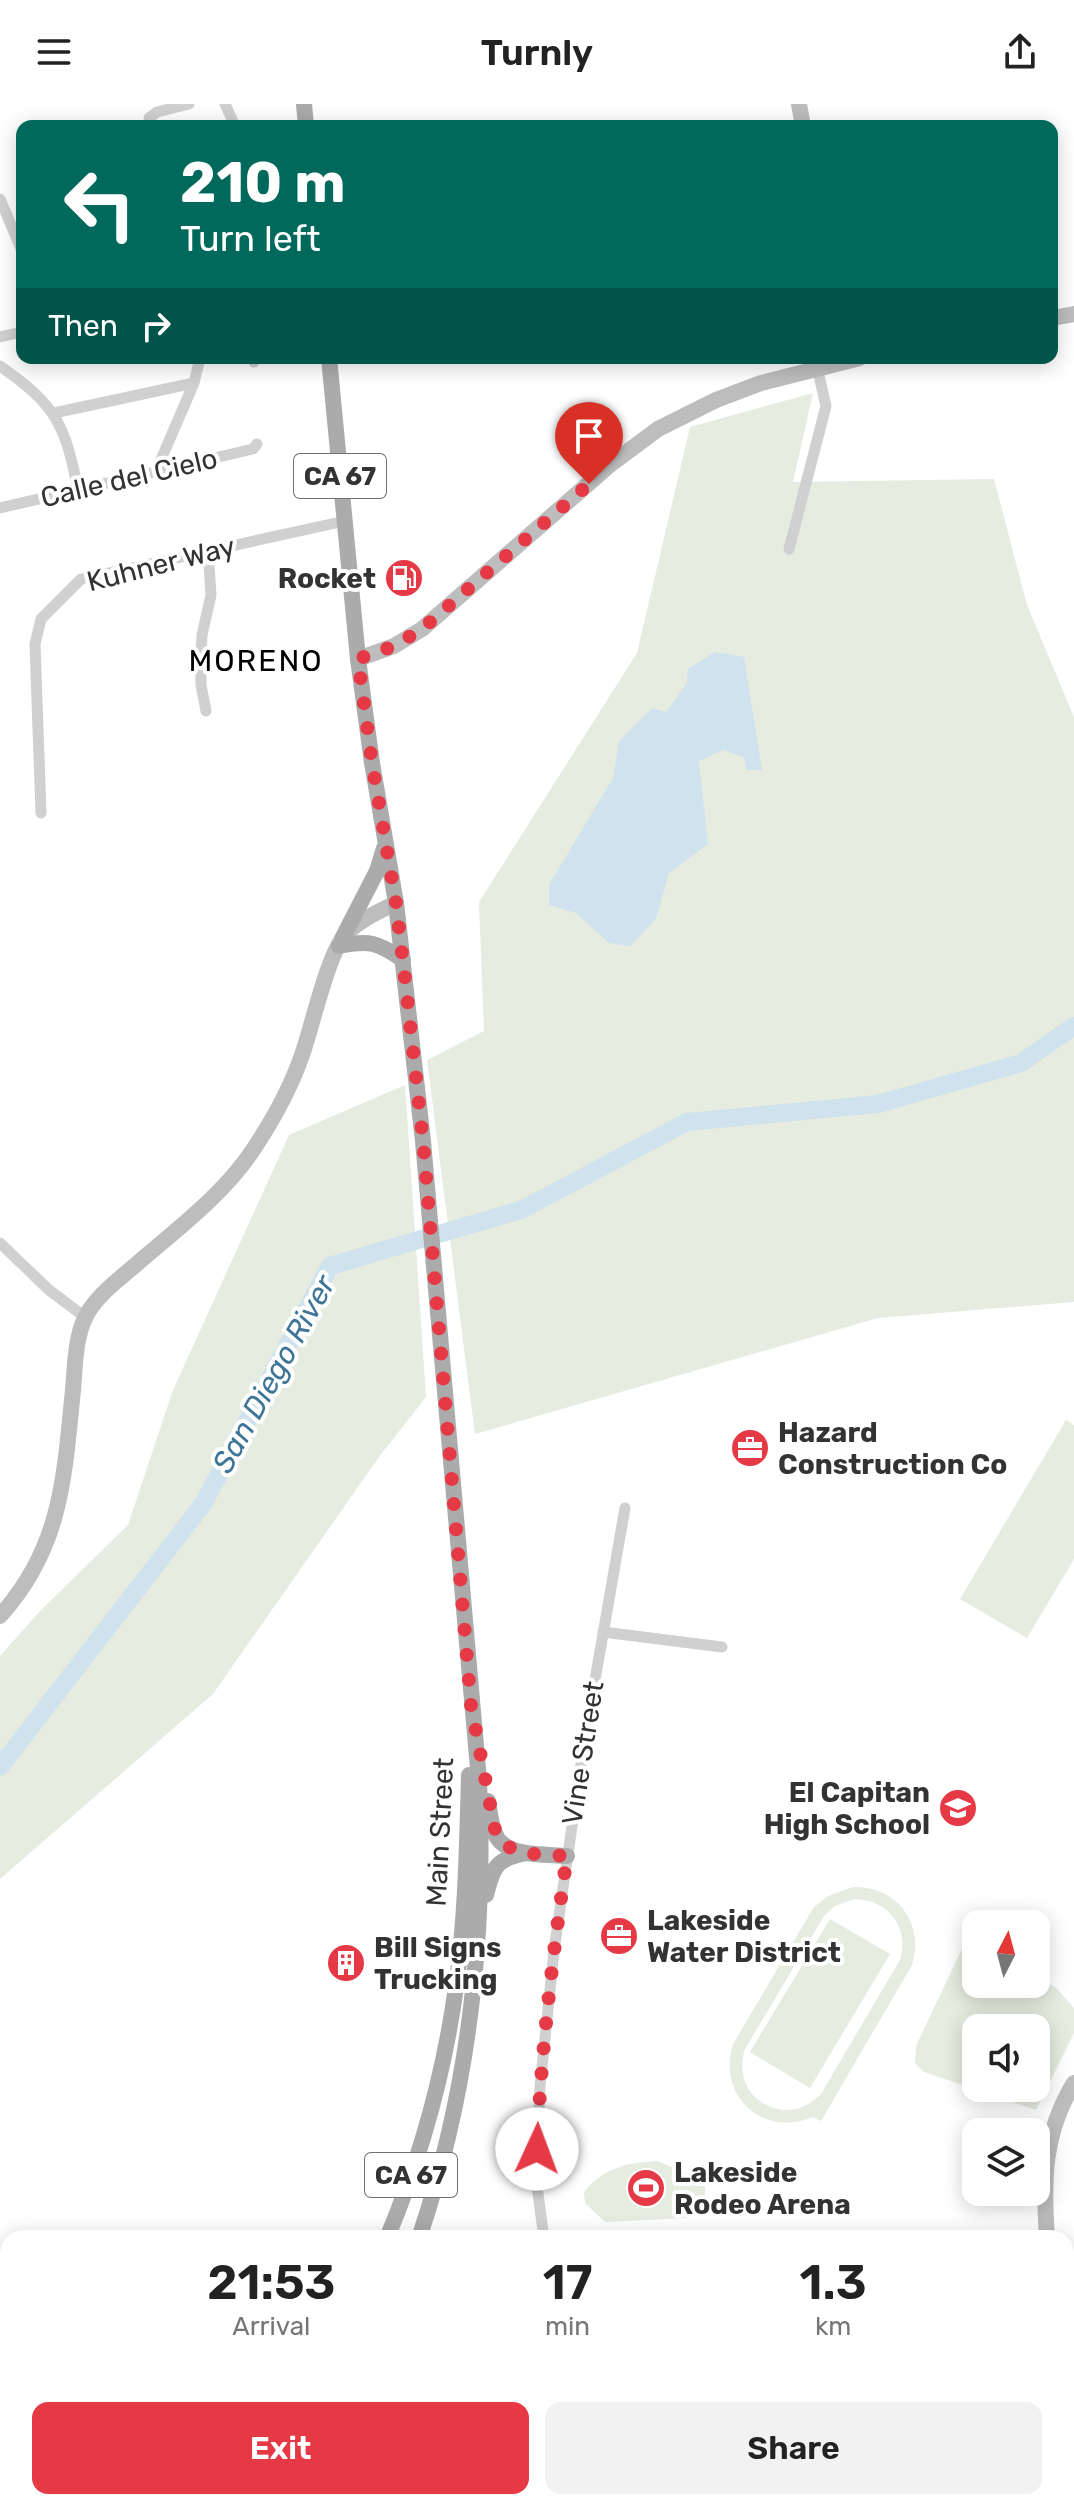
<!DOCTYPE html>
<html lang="en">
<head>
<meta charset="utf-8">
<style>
	body { margin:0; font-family:Rubik,sans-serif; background:#f2f2f2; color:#222; height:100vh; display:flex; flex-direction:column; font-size:30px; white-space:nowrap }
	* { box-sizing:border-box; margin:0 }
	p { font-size:26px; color:#767676 }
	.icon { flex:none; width:44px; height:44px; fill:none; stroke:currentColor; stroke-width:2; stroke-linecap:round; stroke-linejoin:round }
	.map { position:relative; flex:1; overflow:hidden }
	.sheet { position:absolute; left:0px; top:2126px; width:1074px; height:280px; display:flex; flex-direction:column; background:#fff; border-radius:24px 24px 0 0; box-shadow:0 4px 20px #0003 }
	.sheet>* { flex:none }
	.banner { position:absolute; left:16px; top:16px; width:1042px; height:244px; border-radius:16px; box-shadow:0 4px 20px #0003; background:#00695c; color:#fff; overflow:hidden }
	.needle { width:52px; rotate:6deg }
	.controls { position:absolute; left:962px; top:1806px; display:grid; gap:16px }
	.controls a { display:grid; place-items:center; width:88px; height:88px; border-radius:16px; background:#fff; box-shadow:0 4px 20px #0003; font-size:40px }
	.pin { position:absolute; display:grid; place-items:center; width:68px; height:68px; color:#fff; margin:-82px -34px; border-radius:50% 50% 50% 0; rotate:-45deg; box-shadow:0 0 8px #0007 }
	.pin .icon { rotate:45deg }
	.me { position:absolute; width:88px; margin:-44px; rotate:2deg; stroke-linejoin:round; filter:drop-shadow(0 0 6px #0008) }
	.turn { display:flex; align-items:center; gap:28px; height:168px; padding:0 32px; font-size:36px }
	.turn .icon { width:104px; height:104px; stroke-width:2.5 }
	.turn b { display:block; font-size:56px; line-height:68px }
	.then { display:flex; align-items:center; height:76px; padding:0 32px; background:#0003; gap:16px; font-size:30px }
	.eta { display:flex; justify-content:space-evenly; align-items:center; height:136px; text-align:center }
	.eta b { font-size:48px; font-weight:600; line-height:56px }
	.primary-button { display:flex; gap:16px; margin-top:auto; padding:16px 32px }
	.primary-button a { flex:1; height:92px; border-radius:16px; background:#e63946; color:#fff; font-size:32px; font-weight:600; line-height:92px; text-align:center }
	.primary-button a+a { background:#f2f2f2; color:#222 }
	header { display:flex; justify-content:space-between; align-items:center; height:104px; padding:0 32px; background:#fff; font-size:36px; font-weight:600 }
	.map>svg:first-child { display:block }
	.green { fill:#e6ecdf; fill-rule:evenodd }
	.water { fill:#cfe2ee }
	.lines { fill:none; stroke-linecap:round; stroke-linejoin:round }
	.river { stroke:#cfe2ee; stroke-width:18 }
	.street { stroke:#d0d0d0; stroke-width:11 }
	.secondary { stroke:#bdbdbd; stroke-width:16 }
	.primary { stroke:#ababab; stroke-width:16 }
	.highway { stroke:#9a9a9a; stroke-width:20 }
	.route { stroke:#e63946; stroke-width:14; stroke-dasharray:0 25.2 }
	.labels { text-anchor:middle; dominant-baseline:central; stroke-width:8; stroke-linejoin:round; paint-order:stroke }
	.shield { fill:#fff; stroke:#707070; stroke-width:2 }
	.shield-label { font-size:26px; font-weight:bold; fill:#333 }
	.street-label { font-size:28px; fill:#333; stroke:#fff }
	.poi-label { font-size:28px; font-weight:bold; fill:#333; stroke:#fff; text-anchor:start }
	.neighbourhood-label { font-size:30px; letter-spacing:2px; fill:#000; stroke:#fff }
	.water-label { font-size:30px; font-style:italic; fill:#3f7597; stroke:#fff }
</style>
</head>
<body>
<header><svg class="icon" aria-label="menu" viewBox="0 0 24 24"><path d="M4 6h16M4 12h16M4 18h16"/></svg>Turnly<svg class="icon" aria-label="share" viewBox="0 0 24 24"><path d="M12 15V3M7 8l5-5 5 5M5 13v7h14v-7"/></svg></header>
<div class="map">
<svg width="1074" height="2406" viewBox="0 0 1074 2406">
	<rect width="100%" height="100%" fill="#fff"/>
	<path class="green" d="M813,289L793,378L994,375L1027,501L1074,613V1198L878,1214L475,1330L427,956L484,927L479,798L637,549L690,323Z
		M405,981L426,1293L379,1353L213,1590L0,1775V1552L41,1506L128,1421L173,1286L289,1031Z
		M1066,1316L1074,1321V1455L1027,1534L960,1495Z
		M853,1783C897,1782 925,1819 912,1861L821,2017L813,2013C763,2034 717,1993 733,1940L814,1803L828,1792ZM854,1795C888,1795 910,1824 900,1856L821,1990C786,2027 729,1994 745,1945L824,1812L835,1802Z
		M990,1807L997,1820H976V1880H1036V1869L1057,1885L1074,1904V1929L1036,2006L924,1968L915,1959L916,1942L979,1809ZM976,1924H1036V1984H976Z
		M830,1815L890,1850L810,1984L750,1948Z
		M657,2057L698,2074L705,2080V2092L687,2114L605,2118L585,2099L584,2088C604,2063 627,2059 657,2057Z"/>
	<path class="water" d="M715,548L744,553L762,666H746L744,653L723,646L699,657L708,740L669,769L656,815L630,842L609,839L576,809L549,801V781L613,674L619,637L652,604L666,608L687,579L688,565Z"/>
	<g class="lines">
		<path class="river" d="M0,1663L203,1400L330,1162L521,1106L687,1018L878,1000L1021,959L1074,922"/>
		<path class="street" d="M225,0L235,22
			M151,22L149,14L157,8L189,0
			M0,95L22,147
			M0,233L22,228
			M254,254V258
			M0,262C56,301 65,320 78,386
			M54,309L194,279
			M156,367L194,279L200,254
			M0,404L253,345L257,340
			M789,445L826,302L817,263
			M206,607L201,581V549L202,531L211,491L208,446
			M41,709L35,540L41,515L81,475L345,417
			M0,1139L49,1186L85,1213
			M603,1528L722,1543
			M544,2134L536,2075L540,1983L554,1847L584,1639L625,1404
			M554,2398L555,2406
			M691,2398V2406
			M884,2398V2406"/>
		<path class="secondary" d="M799,0L803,22
			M1052,214L1074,210
			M358,555L394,542L422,525L611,360L658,325L716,296L761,279L860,254
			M0,1512C62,1443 64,1374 73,1286C75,1263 75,1235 85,1214C95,1192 121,1174 139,1158C181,1122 225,1089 255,1043C274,1014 291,983 302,951C312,923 328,850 345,831C359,816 378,808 396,799
			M1047,2134C1043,2078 1043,2029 1074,1979
			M0,2254H8
			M440,2398V2406
			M1060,2398L1061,2406"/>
		<path class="primary" d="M304,0L306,22
			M329,254L358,555L372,659L396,799L423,1037L479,1676C486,1831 469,1987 419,2134
			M343,833L377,767L384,744
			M339,842C369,836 378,838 403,856
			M488,1697C490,1709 491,1725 498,1735C511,1753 547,1750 567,1752
			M486,1791C493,1763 496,1755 526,1749
			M387,2134C421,2053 444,1970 456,1883C466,1813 467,1741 469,1671
			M1066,2190H1074"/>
		<path class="highway" d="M200,2406L208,2398
			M244,2406L253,2398"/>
	</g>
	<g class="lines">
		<path class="route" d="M537,2045C541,1946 553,1849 567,1752C543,1750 510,1753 496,1731L471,1601L423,1037L406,883L396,799L372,659L358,555L394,542L422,525L589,380"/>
	</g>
	<defs>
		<symbol id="fuel-disc" viewBox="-11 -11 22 22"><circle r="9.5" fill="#e63946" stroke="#fff"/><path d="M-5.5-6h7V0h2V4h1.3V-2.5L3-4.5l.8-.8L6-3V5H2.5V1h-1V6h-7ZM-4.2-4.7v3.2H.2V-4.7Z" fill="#fff"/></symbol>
		<symbol id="office-disc" viewBox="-11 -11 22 22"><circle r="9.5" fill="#e63946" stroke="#fff"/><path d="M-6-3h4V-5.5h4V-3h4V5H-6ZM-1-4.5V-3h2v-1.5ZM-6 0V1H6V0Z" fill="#fff"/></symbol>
		<symbol id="school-disc" viewBox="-11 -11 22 22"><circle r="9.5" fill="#e63946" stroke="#fff"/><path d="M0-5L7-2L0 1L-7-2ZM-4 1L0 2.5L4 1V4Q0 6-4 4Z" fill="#fff"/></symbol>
		<symbol id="building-disc" viewBox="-11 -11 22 22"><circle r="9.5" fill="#e63946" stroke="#fff"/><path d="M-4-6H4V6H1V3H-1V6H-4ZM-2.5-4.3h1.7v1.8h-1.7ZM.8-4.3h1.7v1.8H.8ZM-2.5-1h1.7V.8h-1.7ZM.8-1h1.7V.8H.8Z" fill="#fff"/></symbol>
		<symbol id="stadium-disc" viewBox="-11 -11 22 22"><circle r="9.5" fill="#e63946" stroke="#fff"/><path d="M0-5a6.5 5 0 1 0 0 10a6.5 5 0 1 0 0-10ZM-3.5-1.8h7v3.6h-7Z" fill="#fff"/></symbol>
	</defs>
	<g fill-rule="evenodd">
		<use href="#fuel-disc" x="382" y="452" width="44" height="44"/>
		<use href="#office-disc" x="728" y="1322" width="44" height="44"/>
		<use href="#school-disc" x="936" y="1682" width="44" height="44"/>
		<use href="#office-disc" x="597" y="1810" width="44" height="44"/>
		<use href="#building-disc" x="324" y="1837" width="44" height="44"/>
		<use href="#stadium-disc" x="624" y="2062" width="44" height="44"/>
	</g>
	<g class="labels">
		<g class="shield">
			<rect x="294" y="350" width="92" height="44" rx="6"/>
			<rect x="365" y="2049" width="92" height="44" rx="6"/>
		</g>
		<g class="shield-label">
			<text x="340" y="372">CA 67</text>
			<text x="411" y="2071">CA 67</text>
		</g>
		<g class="street-label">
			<text transform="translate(129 374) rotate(-13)">Calle del Cielo</text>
			<text transform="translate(161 460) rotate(-14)">Kuhner Way</text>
			<text transform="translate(583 1649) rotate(-81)">Vine Street</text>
			<text transform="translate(440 1728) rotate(-87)">Main Street</text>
		</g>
		<g class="poi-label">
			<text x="376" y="474" text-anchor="end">Rocket</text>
			<text x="778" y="1328">Hazard<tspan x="778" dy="32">Construction Co</tspan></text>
			<text x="930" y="1688" text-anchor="end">El Capitan<tspan x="930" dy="32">High School</tspan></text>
			<text x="647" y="1816">Lakeside<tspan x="647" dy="32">Water District</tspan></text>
			<text x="374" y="1843">Bill Signs<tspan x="374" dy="32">Trucking</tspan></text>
			<text x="674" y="2068">Lakeside<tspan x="674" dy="32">Rodeo Arena</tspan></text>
		</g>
		<g class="neighbourhood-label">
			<text x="256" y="557">MORENO</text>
		</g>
		<g class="water-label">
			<text transform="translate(274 1270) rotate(-61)">San Diego River</text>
		</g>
	</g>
</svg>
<div class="controls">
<a><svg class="needle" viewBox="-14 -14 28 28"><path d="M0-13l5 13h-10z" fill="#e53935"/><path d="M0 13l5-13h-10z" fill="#767676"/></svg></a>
<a><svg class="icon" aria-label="sound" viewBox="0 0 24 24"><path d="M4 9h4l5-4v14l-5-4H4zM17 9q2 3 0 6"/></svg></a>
<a><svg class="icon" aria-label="layers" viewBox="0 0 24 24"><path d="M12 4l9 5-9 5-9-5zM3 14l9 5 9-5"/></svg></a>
</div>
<div class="pin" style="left:589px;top:380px;background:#d93025"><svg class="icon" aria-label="arrive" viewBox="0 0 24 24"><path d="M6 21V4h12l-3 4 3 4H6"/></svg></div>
<svg class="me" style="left:537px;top:2045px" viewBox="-20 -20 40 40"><circle r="19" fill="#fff"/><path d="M0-13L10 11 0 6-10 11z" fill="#e63946"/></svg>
<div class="banner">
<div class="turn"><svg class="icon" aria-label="left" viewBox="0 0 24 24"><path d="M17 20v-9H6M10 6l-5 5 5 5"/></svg><div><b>210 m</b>Turn left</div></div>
<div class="then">Then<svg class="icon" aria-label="right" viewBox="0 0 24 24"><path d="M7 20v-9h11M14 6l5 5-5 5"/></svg></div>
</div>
<section class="sheet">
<div class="eta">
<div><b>21:53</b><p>Arrival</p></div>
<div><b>17</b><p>min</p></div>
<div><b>1.3</b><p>km</p></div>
</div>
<div class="primary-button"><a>Exit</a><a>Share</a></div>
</section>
</div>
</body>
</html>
